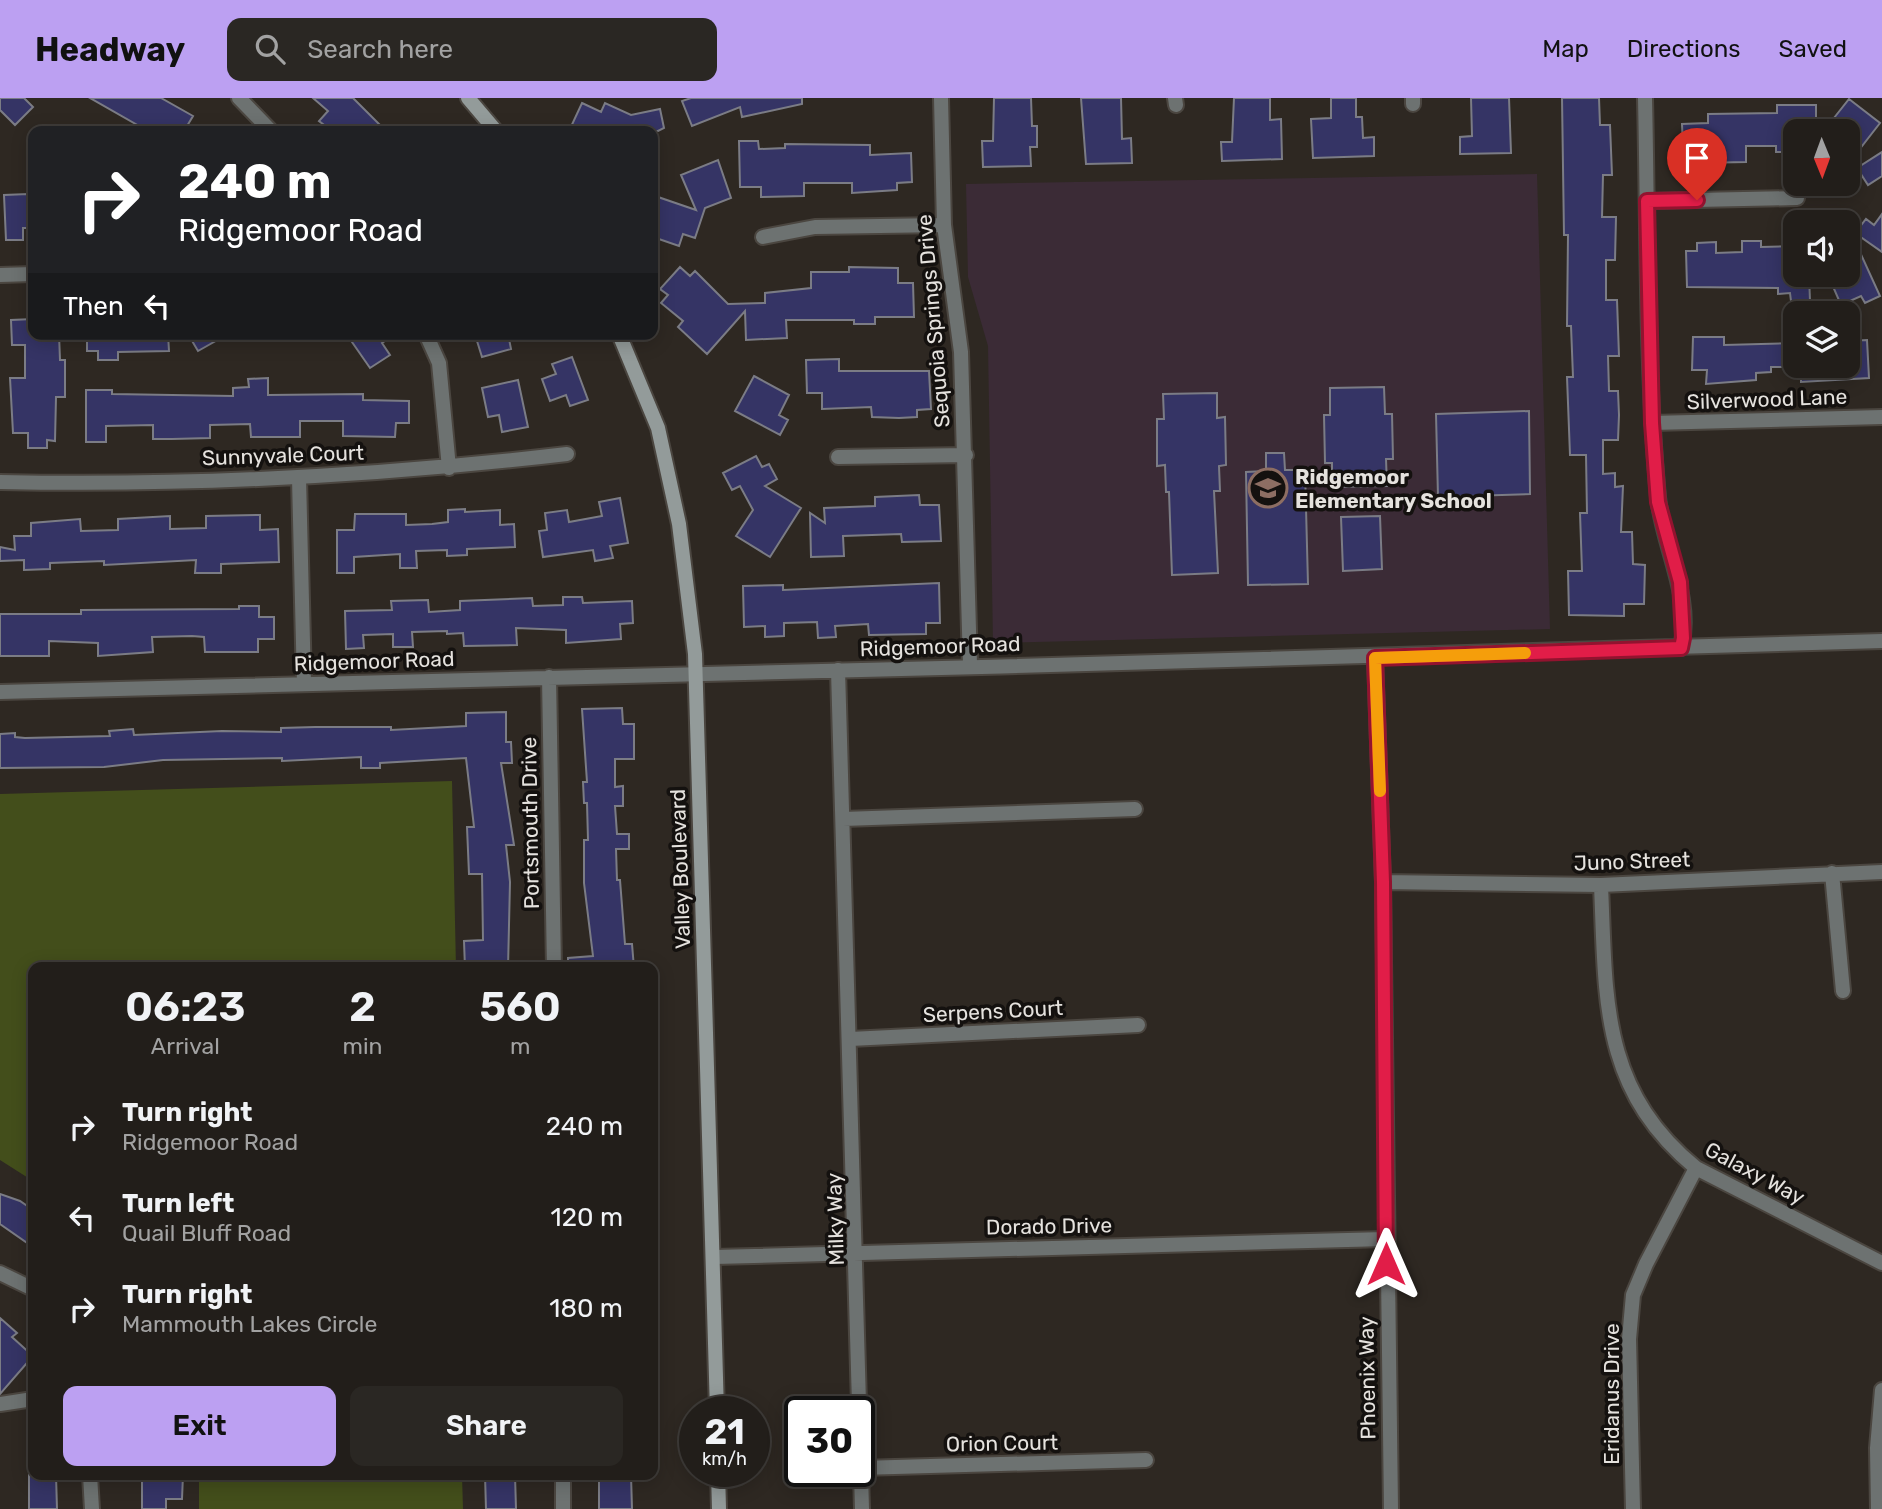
<!DOCTYPE html>
<html lang="en">
<head>
<meta charset="utf-8">
<style>
	body { margin:0; font-family:Rubik,sans-serif; background:#2a2723; color:#f1f3f6; height:100vh; display:flex; flex-direction:column; font-size:26px; white-space:nowrap }
	* { box-sizing:border-box; margin:0 }
	p { font-size:23px; color:#a2a2a2 }
	.icon { flex:none; width:38px; height:38px; fill:none; stroke:currentColor; stroke-width:2; stroke-linecap:round; stroke-linejoin:round }
	.map { position:relative; flex:1; overflow:hidden }
	.panel { position:absolute; left:28px; top:864px; width:630px; height:518px; display:flex; flex-direction:column; background:#221e1a; border-radius:14px; box-shadow:0 4px 18px #0003,0 0 0 2px #3f3c39 }
	.panel>* { flex:none }
	.guide { position:absolute; left:28px; top:28px; width:630px; height:214px; border-radius:14px; box-shadow:0 4px 18px #0003,0 0 0 2px #3f3c39; background:#202124; color:#fff; overflow:hidden }
	.needle { width:46px; rotate:179deg }
	.controls { position:absolute; left:1783px; top:21px; display:grid; gap:14px }
	.controls a { display:grid; place-items:center; width:77px; height:77px; border-radius:14px; background:#221e1a; box-shadow:0 4px 18px #0003,0 0 0 2px #3f3c39; font-size:35px }
	.speed { position:absolute; left:679px; top:1298px; display:flex; gap:14px; font-size:35px; font-weight:700; text-align:center }
	.speed>* { display:grid; place-content:center; width:91px; height:91px; border-radius:50%; background:#221e1a; box-shadow:0 4px 18px #0003,0 0 0 2px #3f3c39; line-height:1 }
	.speed small { font-size:18px; font-weight:400 }
	.speed .limit { border:4px solid #111; border-radius:10px; background:#fff; color:#111 }
	.pin { position:absolute; display:grid; place-items:center; width:60px; height:60px; color:#fff; margin:-72px -30px; border-radius:50% 50% 50% 0; rotate:-45deg; box-shadow:0 0 7px #0007 }
	.pin .icon { rotate:45deg }
	.me { position:absolute; width:77px; margin:-38px; rotate:0deg; stroke-linejoin:round; filter:drop-shadow(0 0 5px #0008) }
	.turn { display:flex; align-items:center; gap:24px; height:147px; padding:0 35px; font-size:32px }
	.turn .icon { width:91px; height:91px; stroke-width:2.5 }
	.turn b { display:block; font-size:49px; line-height:60px }
	.then { display:flex; align-items:center; height:66px; padding:0 35px; background:#0003; gap:14px; font-size:26px }
	.eta { display:flex; justify-content:space-evenly; align-items:center; height:119px; text-align:center }
	.eta b { font-size:42px; font-weight:600; line-height:49px }
	.action { display:flex; gap:14px; margin-top:auto; padding:14px 35px }
	.action a { flex:1; height:80px; border-radius:14px; background:#bca0f2; color:#111; font-size:28px; font-weight:600; line-height:80px; text-align:center }
	.action a+a { background:#2a2723; color:#f1f3f6 }
	ul { padding:0; list-style:none }
	li { display:flex; align-items:center; gap:21px; height:91px; padding:0 35px }
	li div { flex:1 }
	li b { display:block; font-size:26px }
	li em { font-style:normal }
	header { display:flex; align-items:center; gap:42px; box-sizing:border-box; height:98px; padding:0 35px; background:#bca0f2; color:#111 }
	header strong { font-size:33px }
	nav { display:flex; gap:38px; margin-inline-start:auto; font-size:24px }
	.search { width:490px; height:63px; background:#2a2723; display:flex; align-items:center; gap:18px; box-sizing:border-box; padding:0 24px; border-radius:14px; color:#a2a2a2; font-size:26px }
	.map>svg:first-child { display:block }
	.education { fill:#3b2b36 }
	.green { fill:#434e1b }
	.building { fill:#353465; stroke:#7b7c85; stroke-width:2 }
	.lines { fill:none; stroke-linecap:round; stroke-linejoin:round }
	.street-casing { stroke:#4b4640; stroke-width:18 }
	.secondary-casing { stroke:#4b4640; stroke-width:18 }
	.street { stroke:#6d7271; stroke-width:14 }
	.secondary { stroke:#939b9a; stroke-width:14 }
	.route-casing { stroke:#92132f; stroke-width:18 }
	.route { stroke:#e11d48; stroke-width:12 }
	.slow { stroke:#f59e0b; stroke-width:12 }
	.labels { text-anchor:middle; dominant-baseline:central; stroke-width:7; stroke-linejoin:round; paint-order:stroke }
	.street-label { font-size:21px; fill:#e5e2de; stroke:#14110f }
	.poi-label { font-size:21px; font-weight:bold; fill:#e5e2de; stroke:#14110f; text-anchor:start }
</style>
</head>
<body>
<header>
<strong>Headway</strong>
<div class="search"><svg class="icon" aria-label="search" viewBox="0 0 24 24"><circle cx="10" cy="10" r="6"/><path d="M15 15l6 6"/></svg>Search here</div>
<nav><a>Map</a><a>Directions</a><a>Saved</a></nav>
</header>
<div class="map">
<svg width="1882" height="1411" viewBox="0 0 1882 1411">
	<rect width="100%" height="100%" fill="#2e2822"/>
	<path class="education" d="M1537,76L1550,531L993,545L988,248L968,179L966,86Z"/>
	<path class="green" d="M452,683L456,870H33V1083L0,1062V696Z
		M199,1377H462L463,1411H199Z"/>
	<path class="building" d="M0,0H24L33,9L15,27L0,12Z
		M90,0H161L193,18L184,33H148Z
		M313,0H353L386,33H332L319,23L328,13Z
		M691,0H802V6L742,19L740,9L692,28L682,3Z
		M994,0H1031L1032,28H1037V49H1030L1031,68L983,69L982,43H993Z
		M1081,0H1121L1122,41L1131,40L1132,65L1086,66Z
		M1234,0H1270V22L1281,21L1282,61L1222,63L1221,44H1232Z
		M1331,0H1356V19H1362L1363,40L1374,39V58L1313,60L1311,21L1331,20Z
		M1471,0H1509L1511,55L1460,56V39L1472,38Z
		M1562,0H1599L1600,27H1610L1612,77H1603L1602,119H1616L1615,162H1606V202H1617L1619,258H1608L1609,293H1618L1619,317L1618,342H1603V376L1615,375V389L1623,388L1621,434H1632L1633,466L1645,467L1644,506H1624V518L1569,517L1568,473H1582L1580,415H1587L1586,357H1570L1567,279H1573L1571,228H1567L1568,137H1564Z
		M1849,1L1880,25L1848,66V33H1840L1830,25Z
		M582,5L601,14L605,5L631,17L660,11L664,30L658,33H569Z
		M1777,7H1816V33H1796L1795,54H1776V48H1746V64L1697,65V49L1683,50L1682,26L1708,25V16L1777,15Z
		M739,43H758L759,51L785,50V46L870,47V57L911,55L912,84L897,85V92L852,95V85H804V98L761,99V89H740Z
		M1882,54V78L1868,87L1857,70Z
		M718,62L731,100L705,110L695,140L683,136L679,148L653,139L655,98L696,112L681,77Z
		M28,96L29,105H33V130H23V142H6L4,97Z
		M1882,116V154L1855,135L1866,121L1874,127Z
		M1848,128L1880,198L1865,205L1861,198L1841,207L1828,177H1848Z
		M1742,143H1761V149L1794,148L1796,177H1809L1810,203H1791L1790,195L1778,196V190L1687,189L1686,153H1697V145L1716,144V155L1742,154Z
		M680,169L690,178L695,173L728,206L765,205V195L811,190V174H849V169L898,170V185H913L914,219H875V226H854V222H786L787,240L746,242L745,213L707,256L678,229L683,223L661,205L668,197L660,191Z
		M33,221V236H59L60,262H65V299H56L55,343L47,342V350H28V335H13L10,280H25V247H12L11,222Z
		M87,236H168L169,253L118,254V262H98V253H87Z
		M188,236H228L198,253Z
		M364,236H395L382,245L390,257L370,270L352,244Z
		M490,236H508L511,251L482,259L477,243L491,239Z
		M1693,239H1724V247L1796,245V269H1771V274L1756,275V282L1706,286L1707,272H1692Z
		M1867,242L1869,280L1801,284V268H1848V243Z
		M572,259L588,302L570,308L566,297L550,303L542,281L556,276L552,266Z
		M839,261V273H929L931,311L917,312V319L899,320L872,319L871,309L822,311V295H807L806,262Z
		M754,278L789,297L779,317L788,322L780,337L735,313Z
		M268,280V297L363,296V302L409,303V325H396L395,339L343,338V323H300V339H251L250,326L210,327V340L172,341H153V327L106,328V344H86V292H112V296L233,298V290L249,289L248,281Z
		M518,282L528,329L502,334L499,317L488,319L482,290Z
		M1384,289L1385,316H1392L1393,361H1386L1387,388L1332,389V365H1325L1324,317H1330V290Z
		M1217,295V320L1225,319L1226,367L1219,368L1220,393H1214L1218,475L1172,477L1169,394H1166L1165,367L1157,368V321H1164L1163,296Z
		M1529,313L1530,396L1438,399L1436,316Z
		M1266,355H1284L1285,372H1305L1308,486L1248,487L1246,374L1266,373Z
		M756,358L762,369L769,366L777,381L765,388L801,410L770,459L736,438L753,412L740,388L732,392L723,375Z
		M919,397L920,407H939L941,443L902,444L901,436L843,438L844,458L811,459L810,415L825,425L824,410L875,408V399Z
		M620,400L628,445L610,448L613,460L595,463L593,452L543,459L539,433L547,432L545,415L567,412L569,424L602,418L599,404Z
		M465,411V414L500,412V427L514,426L515,449L467,451V457L447,458V452L416,453L417,470H400V456L354,459V475H337V432H354L355,416H406V427L432,426L448,424V412Z
		M260,417V432L278,431L279,464L221,466V475H195L196,462L104,467V463L50,465V471L24,472V462L0,463V449L15,452L14,438H31V425L80,421L81,433L118,432V421L170,418V431L206,430V418Z
		M1380,418L1382,471L1343,473L1341,419Z
		M939,485L940,525H926V536L869,537L868,526L835,528L836,539L818,540L817,524L784,525V538L765,539V528L744,529L743,488L783,487V492Z
		M563,499H582L583,505L632,503L633,525L620,526L621,541L566,545V532L516,530L517,547L464,548L463,535L447,536V533L412,534L413,549H393V536L363,537L364,550L346,551L345,513L392,512L391,503L428,502L429,514L460,512V503L532,500L533,508L563,507Z
		M239,508H259V519H274V541H258V554H205L204,539L192,538L152,539L153,554L98,558V545L49,543V558H0V516H81V512L239,511Z
		M622,610L623,626H634V661H615V689L623,688V708H615L617,736H629V751H616L617,782H620L625,846H632L634,870H568V860L593,858L584,785V742H588L587,705H584L583,684H587L582,611Z
		M506,614V644H511L512,665H501L514,747H506L510,784L508,870H465L464,843L483,842L482,776H469L467,729H474L466,660L380,665V670H361V659L282,663V660L163,662L104,669L0,670V636L15,635V639L25,640L110,638L109,633L133,631L134,637L222,633L281,634V630L315,629H391V632L466,628V615Z
		M0,1096L20,1103L33,1112V1149L0,1126Z
		M0,1220L17,1235L12,1239L33,1258L0,1296Z
		M29,1377H56L57,1411H29Z
		M142,1377H183L182,1401H166V1411H142Z
		M485,1377H515L516,1411H486Z
		M599,1377H631L632,1411H599Z"/>
	<g class="lines">
		<defs>
			<path id="street" d="M239,0L271,33
				M941,0L944,127L961,254L970,567
				M1175,0L1176,7
				M1413,0V6
				M1645,0C1648,133 1646,267 1658,399C1663,449 1693,498 1681,550
				M1647,103L1797,100
				M763,139L815,129L944,127
				M0,177L33,176
				M426,236L439,265L449,370
				M1652,325L1882,319
				M838,359L966,357
				M299,380L304,586
				M0,384C189,388 379,378 567,356
				M1375,560L1383,784L1391,1411
				M838,572L862,1411
				M549,579L554,870
				M0,594C627,576 1255,565 1882,543
				M843,721L1135,711
				M1832,775L1843,893
				M1383,784L1601,787L1882,774
				M1601,787C1606,901 1600,991 1696,1070L1882,1165
				M850,941L1138,927
				M714,1159L1386,1141
				M0,1175L33,1191
				M0,1306L33,1301
				M860,1370L1146,1362
				M90,1377L92,1411
				M563,1377V1411
				M1633,1411L1629,1241L1633,1197L1646,1166L1696,1070
				M1878,1411L1877,1350L1882,1292"/>
			<path id="secondary" d="M468,0L496,33
				M619,236L658,330L679,426L695,556L717,1314
				M718,1374L719,1411"/>
		</defs>
		<use href="#street" class="street-casing"/>
		<use href="#secondary" class="secondary-casing"/>
		<use href="#street" class="street"/>
		<use href="#secondary" class="secondary"/>
	</g>
	<g class="lines">
		<defs>
			<path id="route" d="M1386,1166L1383,784L1375,560L1681,550L1683,540L1680,484L1658,404L1652,325L1647,103L1697,102"/>
		</defs>
		<use href="#route" class="route-casing"/>
		<use href="#route" class="route"/>
		<path class="slow" d="M1380,693L1375,560L1525,555"/>
	</g>
	<defs>
		<symbol id="school-ring" viewBox="-11 -11 22 22"><circle r="9.5" fill="#14110f" stroke="#8d6e63" stroke-width="1.5"/><path d="M0-5L7-2L0 1L-7-2ZM-4 1L0 2.5L4 1V4Q0 6-4 4Z" fill="#8d6e63"/></symbol>
	</defs>
	<g fill-rule="evenodd">
		<use href="#school-ring" x="1246" y="368" width="44" height="44"/>
	</g>
	<g class="labels">
		<g class="street-label">
			<text transform="translate(933 223) rotate(-95)">Sequoia Springs Drive</text>
			<text transform="translate(1767 301) rotate(-2)">Silverwood Lane</text>
			<text transform="translate(283 357) rotate(-2)">Sunnyvale Court</text>
			<text transform="translate(940 548) rotate(-2)">Ridgemoor Road</text>
			<text transform="translate(374 563) rotate(-2)">Ridgemoor Road</text>
			<text transform="translate(530 725) rotate(-91)">Portsmouth Drive</text>
			<text transform="translate(1632 763) rotate(-2)">Juno Street</text>
			<text transform="translate(680 771) rotate(-92)">Valley Boulevard</text>
			<text transform="translate(993 913) rotate(-3)">Serpens Court</text>
			<text transform="translate(1755 1075) rotate(28)">Galaxy Way</text>
			<text transform="translate(835 1121) rotate(-92)">Milky Way</text>
			<text transform="translate(1049 1128) rotate(-1)">Dorado Drive</text>
			<text transform="translate(1367 1280) rotate(-91)">Phoenix Way</text>
			<text transform="translate(1611 1296) rotate(-90)">Eridanus Drive</text>
			<text transform="translate(1002 1345) rotate(-1)">Orion Court</text>
		</g>
		<g class="poi-label">
			<text x="1295" y="378">Ridgemoor<tspan x="1295" dy="24">Elementary School</tspan></text>
		</g>
	</g>
</svg>
<div class="controls">
<a><svg class="needle" viewBox="-14 -14 28 28"><path d="M0-13l5 13h-10z" fill="#e53935"/><path d="M0 13l5-13h-10z" fill="#a2a2a2"/></svg></a>
<a><svg class="icon" aria-label="sound" viewBox="0 0 24 24"><path d="M4 9h4l5-4v14l-5-4H4zM17 9q2 3 0 6"/></svg></a>
<a><svg class="icon" aria-label="layers" viewBox="0 0 24 24"><path d="M12 4l9 5-9 5-9-5zM3 14l9 5 9-5"/></svg></a>
</div>
<div class="speed"><div>21<small>km/h</small></div><div class="limit">30</div></div>
<div class="pin" style="left:1697px;top:102px;background:#d93025"><svg class="icon" aria-label="arrive" viewBox="0 0 24 24"><path d="M6 21V4h12l-3 4 3 4H6"/></svg></div>
<svg class="me" style="left:1386px;top:1166px" viewBox="-20 -20 40 40"><path d="M0-17L14 15 0 8-14 15z" fill="#e11d48" stroke="#fff" stroke-width="4"/></svg>
<div class="guide">
<div class="turn"><svg class="icon" aria-label="right" viewBox="0 0 24 24"><path d="M7 20v-9h11M14 6l5 5-5 5"/></svg><div><b>240 m</b>Ridgemoor Road</div></div>
<div class="then">Then<svg class="icon" aria-label="left" viewBox="0 0 24 24"><path d="M17 20v-9H6M10 6l-5 5 5 5"/></svg></div>
</div>
<section class="panel">
<div class="eta">
<div><b>06:23</b><p>Arrival</p></div>
<div><b>2</b><p>min</p></div>
<div><b>560</b><p>m</p></div>
</div>
<ul>
<li><svg class="icon" aria-label="right" viewBox="0 0 24 24"><path d="M7 20v-9h11M14 6l5 5-5 5"/></svg><div><b>Turn right</b><p>Ridgemoor Road</p></div><em>240 m</em></li>
<li><svg class="icon" aria-label="left" viewBox="0 0 24 24"><path d="M17 20v-9H6M10 6l-5 5 5 5"/></svg><div><b>Turn left</b><p>Quail Bluff Road</p></div><em>120 m</em></li>
<li><svg class="icon" aria-label="right" viewBox="0 0 24 24"><path d="M7 20v-9h11M14 6l5 5-5 5"/></svg><div><b>Turn right</b><p>Mammouth Lakes Circle</p></div><em>180 m</em></li>
</ul>
<div class="action"><a>Exit</a><a>Share</a></div>
</section>
</div>
</body>
</html>
